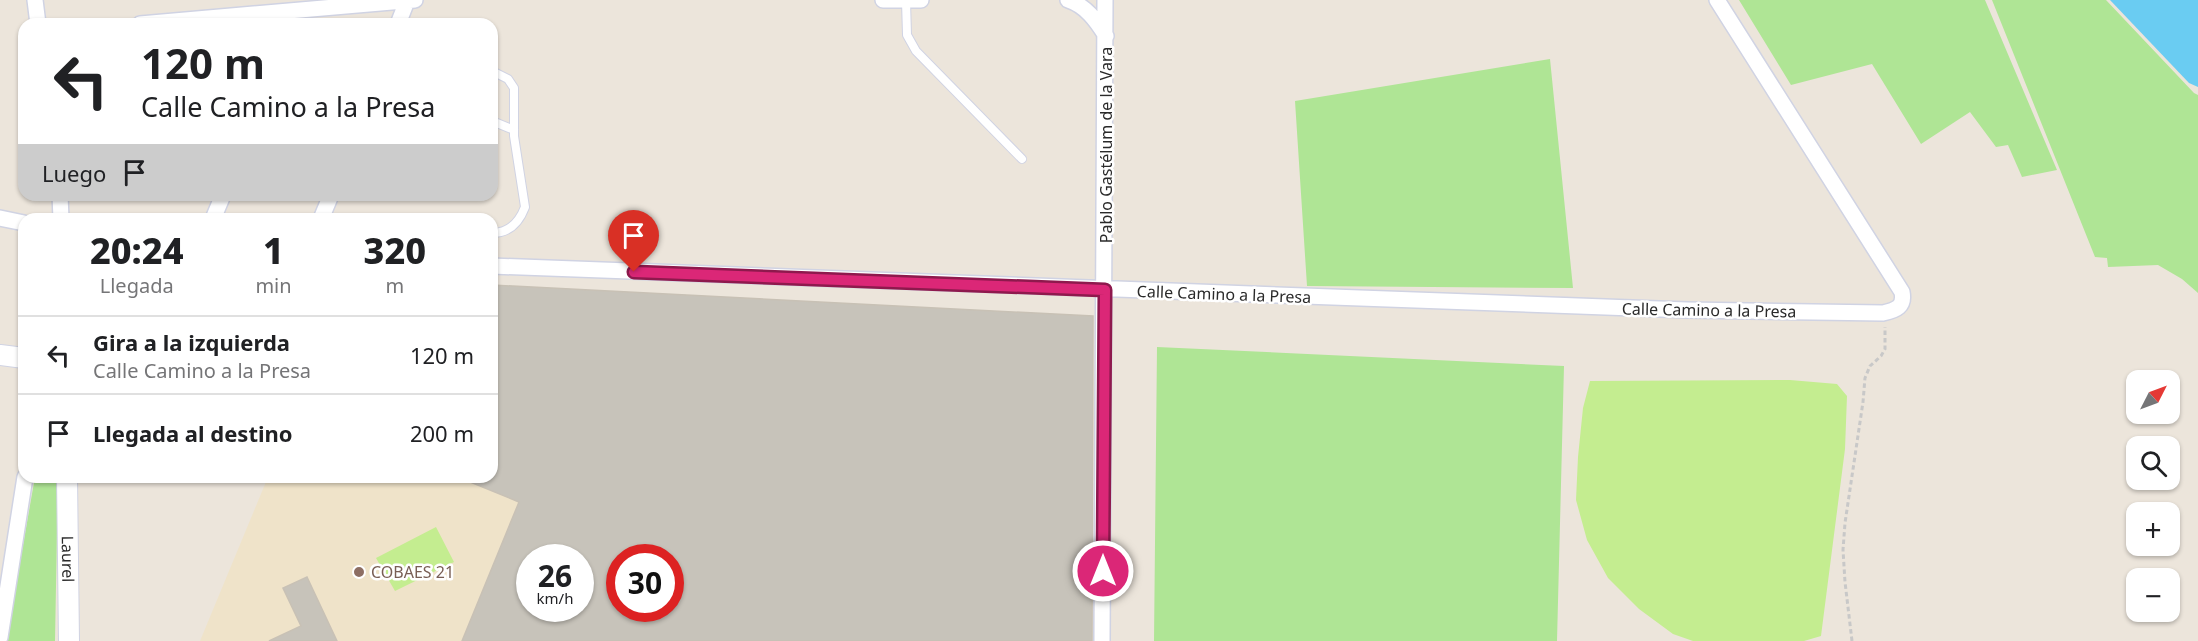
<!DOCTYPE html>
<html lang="es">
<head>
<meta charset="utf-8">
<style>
	body { margin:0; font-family:"Noto Sans",sans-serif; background:#f2f2f2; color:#202124; height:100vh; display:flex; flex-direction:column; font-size:22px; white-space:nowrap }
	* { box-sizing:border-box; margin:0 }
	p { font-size:20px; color:#757577 }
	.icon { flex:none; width:33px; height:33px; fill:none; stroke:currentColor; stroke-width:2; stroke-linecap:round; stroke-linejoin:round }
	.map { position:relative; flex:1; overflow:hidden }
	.details { position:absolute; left:18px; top:213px; width:480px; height:270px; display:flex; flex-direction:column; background:#fff; border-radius:18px; box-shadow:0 2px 4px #0004 }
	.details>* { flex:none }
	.guide { position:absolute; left:18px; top:18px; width:480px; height:183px; border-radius:18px; box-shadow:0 2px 4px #0004; background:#fff; color:#202124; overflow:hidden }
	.needle { width:39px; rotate:48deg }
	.tools { position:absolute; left:2126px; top:370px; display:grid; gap:12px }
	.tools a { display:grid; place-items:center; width:54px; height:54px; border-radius:12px; background:#fff; box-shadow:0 2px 4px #0004; font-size:30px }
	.speed { position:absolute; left:516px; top:544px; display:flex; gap:12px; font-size:30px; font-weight:700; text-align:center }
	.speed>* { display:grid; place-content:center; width:78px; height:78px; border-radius:50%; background:#fff; box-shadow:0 2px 4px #0004; line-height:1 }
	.speed small { font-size:15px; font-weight:400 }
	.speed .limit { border:9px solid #d22; background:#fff; color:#111 }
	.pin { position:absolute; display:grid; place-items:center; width:51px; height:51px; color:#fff; margin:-62px -26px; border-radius:50% 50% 50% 0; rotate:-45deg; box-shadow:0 0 6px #0007 }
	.pin .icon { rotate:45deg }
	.me { position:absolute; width:66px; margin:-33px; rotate:0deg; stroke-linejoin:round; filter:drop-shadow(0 0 4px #0008) }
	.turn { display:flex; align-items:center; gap:21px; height:126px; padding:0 24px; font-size:27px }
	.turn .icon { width:78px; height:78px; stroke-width:2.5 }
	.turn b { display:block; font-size:42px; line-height:51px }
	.then { display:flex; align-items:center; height:57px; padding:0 24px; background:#0003; gap:12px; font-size:22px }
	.eta { display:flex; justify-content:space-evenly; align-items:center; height:102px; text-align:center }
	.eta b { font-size:36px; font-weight:800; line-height:42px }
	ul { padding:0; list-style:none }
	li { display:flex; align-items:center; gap:18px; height:78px; padding:0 24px; border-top:2px solid #e0e0e0 }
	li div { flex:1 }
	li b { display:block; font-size:22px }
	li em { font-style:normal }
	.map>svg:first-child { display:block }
	.education { fill:#efe3c9 }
	.green { fill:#afe595 }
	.pitch { fill:#c4ed90 }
	.water { fill:#6accf2 }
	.building { fill:#c7c3ba; stroke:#c8c1b5; stroke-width:1.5; fill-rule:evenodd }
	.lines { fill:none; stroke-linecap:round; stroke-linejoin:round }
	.service-casing { stroke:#d0d3e3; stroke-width:10 }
	.minor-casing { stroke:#d0d3e3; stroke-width:18 }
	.tertiary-casing { stroke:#d0d3e3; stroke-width:22 }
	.path { stroke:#c8c8c8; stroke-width:3; stroke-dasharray:4.5 3; stroke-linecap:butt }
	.service { stroke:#fff; stroke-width:8 }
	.minor { stroke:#fff; stroke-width:15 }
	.tertiary { stroke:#fff; stroke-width:20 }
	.route-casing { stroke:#8e194d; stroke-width:15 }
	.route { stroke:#db2777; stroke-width:10 }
	.education-dot { fill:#8d6e63; stroke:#fff; stroke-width:2 }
	.labels { text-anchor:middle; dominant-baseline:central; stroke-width:5; stroke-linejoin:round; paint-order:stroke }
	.street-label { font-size:16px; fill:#2a2a2a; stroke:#fff }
	.education-label { font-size:16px; fill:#785e54; stroke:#fff; text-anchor:start }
</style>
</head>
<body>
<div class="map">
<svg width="2198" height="641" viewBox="0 0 2198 641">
	<rect width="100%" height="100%" fill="#ece5db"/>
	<path class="education" d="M268,477H458L519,502L462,641H200Z"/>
	<path class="green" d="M1739,0H1985L2057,170L2022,177L2008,145L1996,147L1970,112L1921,144L1872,64L1791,85Z
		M1992,0H2106L2194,93L2198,95V293L2182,279L2158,265L2108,267L2107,258L2095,257Z
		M1550,59L1573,288L1307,286L1295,101Z
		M1157,347L1564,366L1557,641H1154Z
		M35,477H58L55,641H6Z"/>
	<path class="pitch" d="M1790,380L1837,384L1847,396L1845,449L1821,636L1804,641H1693L1673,634L1639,609L1608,578L1587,540L1576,500L1578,457L1583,408L1590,381Z
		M436,527L454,562L395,591L376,558Z"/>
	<path class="water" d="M2110,0H2198V87L2189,83Z"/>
	<path class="building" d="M492,285L1093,316L1092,641H462L519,502L458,477H492ZM530,558H580V609H530ZM620,558H670V609H620Z
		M307,577L337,641H269L301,626L283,588Z"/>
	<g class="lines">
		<defs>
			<path id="service" d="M906,1L907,35L916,51L1022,159
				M492,71L508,79L514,88V136L525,207C519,223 509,233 492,233
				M492,121L514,130"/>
			<path id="minor" d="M35,0L38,24
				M883,0H921
				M1068,0C1086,6 1096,20 1106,36
				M140,24L415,0
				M398,24L407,1
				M60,195L61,219
				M0,218L24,223
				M213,219L223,195
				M321,219L331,195
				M492,266L1687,310L1883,313C1896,310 1905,307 1902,292L1717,0
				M0,637L25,477
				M1102,641L1105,0"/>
			<g id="tertiary">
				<path d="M0,355L24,358"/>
				<path id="s1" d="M67,477L69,641"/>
			</g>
		</defs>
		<use href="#service" class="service-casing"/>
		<use href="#minor" class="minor-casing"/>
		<use href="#tertiary" class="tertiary-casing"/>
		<path class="path" d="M1852,641L1845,582L1843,550L1845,523L1863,402L1865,378L1870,366L1881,356L1885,349V327"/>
		<use href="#service" class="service"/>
		<use href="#minor" class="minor"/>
		<use href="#tertiary" class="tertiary"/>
	</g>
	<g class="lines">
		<defs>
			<path id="route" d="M634,272L1105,290L1103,571"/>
		</defs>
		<use href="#route" class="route-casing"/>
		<use href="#route" class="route"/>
	</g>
	<circle class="education-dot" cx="359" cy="572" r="6"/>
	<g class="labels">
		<g class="street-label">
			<text transform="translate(1106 145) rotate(-90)">Pablo Gastélum de la Vara</text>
			<text transform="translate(1224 294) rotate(2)">Calle Camino a la Presa</text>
			<text transform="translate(1709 310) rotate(1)">Calle Camino a la Presa</text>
			<text stroke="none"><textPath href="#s1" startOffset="82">Laurel</textPath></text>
		</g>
		<g class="education-label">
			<text x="371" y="572">COBAES 21</text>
		</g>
	</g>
</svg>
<div class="tools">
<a><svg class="needle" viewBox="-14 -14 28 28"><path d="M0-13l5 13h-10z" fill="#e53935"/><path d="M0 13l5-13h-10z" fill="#757577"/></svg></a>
<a><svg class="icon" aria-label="search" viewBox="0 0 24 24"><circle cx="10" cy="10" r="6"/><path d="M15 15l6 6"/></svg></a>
<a>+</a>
<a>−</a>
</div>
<div class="speed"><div>26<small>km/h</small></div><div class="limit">30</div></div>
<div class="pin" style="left:634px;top:272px;background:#d93025"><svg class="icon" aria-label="arrive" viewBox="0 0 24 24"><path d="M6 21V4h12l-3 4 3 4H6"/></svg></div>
<svg class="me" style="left:1103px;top:571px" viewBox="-20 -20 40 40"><circle r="17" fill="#db2777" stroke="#fff" stroke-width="3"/><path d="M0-11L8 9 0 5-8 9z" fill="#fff"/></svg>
<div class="guide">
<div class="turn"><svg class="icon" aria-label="left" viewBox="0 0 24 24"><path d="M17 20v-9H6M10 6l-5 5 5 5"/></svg><div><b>120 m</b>Calle Camino a la Presa</div></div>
<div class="then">Luego<svg class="icon" aria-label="arrive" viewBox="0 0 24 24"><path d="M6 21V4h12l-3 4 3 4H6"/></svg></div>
</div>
<section class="details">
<div class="eta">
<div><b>20:24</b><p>Llegada</p></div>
<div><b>1</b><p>min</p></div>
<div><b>320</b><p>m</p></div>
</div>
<ul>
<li><svg class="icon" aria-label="left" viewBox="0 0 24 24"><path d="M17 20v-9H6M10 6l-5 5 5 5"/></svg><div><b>Gira a la izquierda</b><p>Calle Camino a la Presa</p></div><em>120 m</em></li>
<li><svg class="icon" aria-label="arrive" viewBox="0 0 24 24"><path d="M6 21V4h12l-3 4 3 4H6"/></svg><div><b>Llegada al destino</b></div><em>200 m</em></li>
</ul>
</section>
</div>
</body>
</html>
